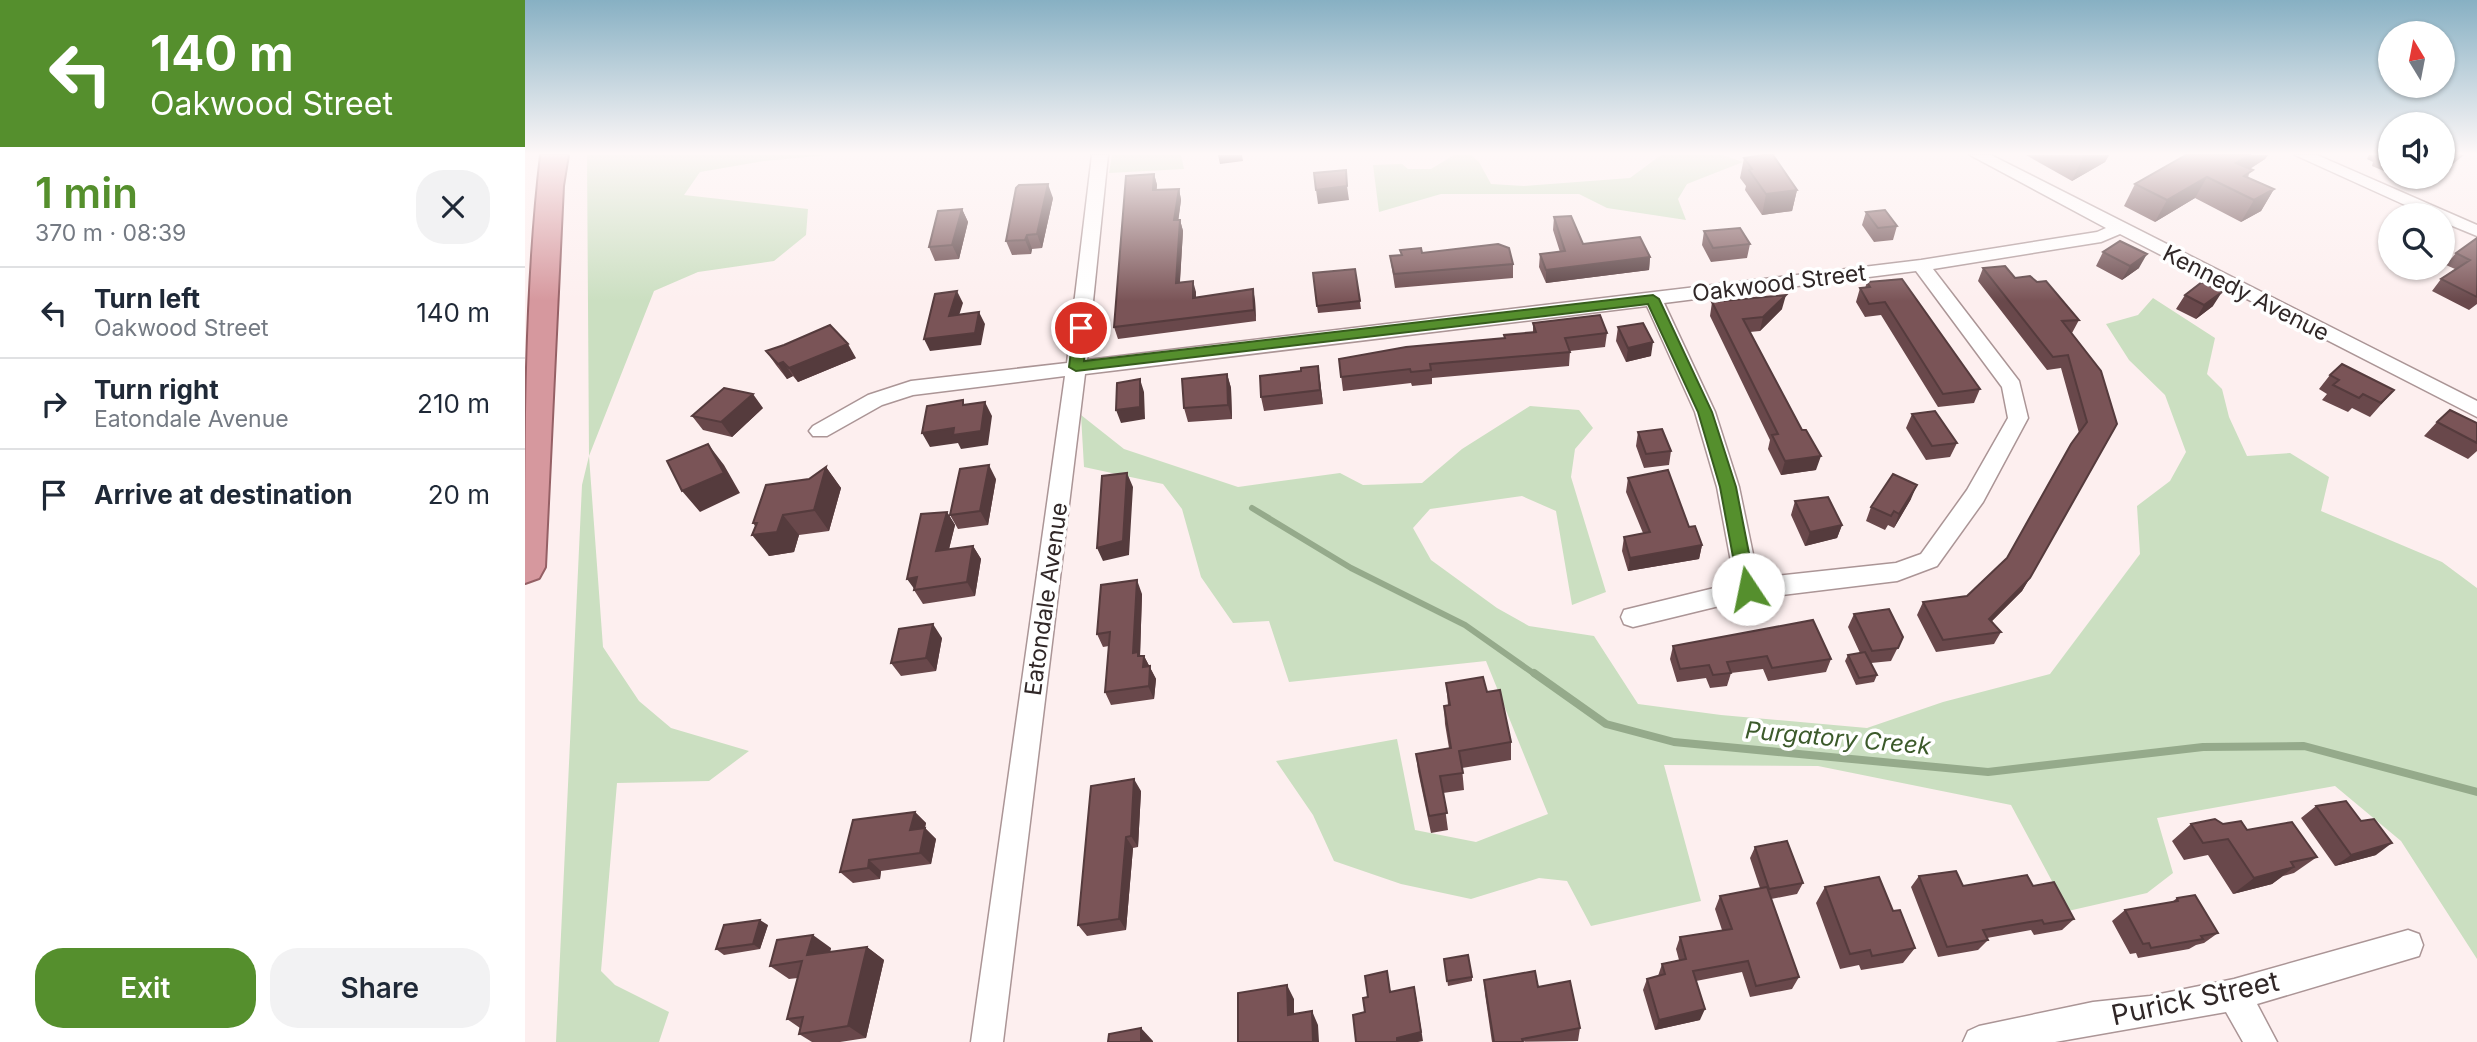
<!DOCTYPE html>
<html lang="en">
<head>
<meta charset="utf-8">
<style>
	body { margin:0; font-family:Inter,sans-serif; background:#f2f2f3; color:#1f2937; height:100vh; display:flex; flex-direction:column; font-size:26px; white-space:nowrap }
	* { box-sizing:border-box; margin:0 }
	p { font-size:23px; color:#747a83 }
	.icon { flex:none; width:38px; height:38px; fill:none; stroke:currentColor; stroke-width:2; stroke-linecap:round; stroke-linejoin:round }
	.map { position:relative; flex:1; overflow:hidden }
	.side { display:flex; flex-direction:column; background:#fff; width:525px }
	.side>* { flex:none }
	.top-card { background:#558f2d; color:#fff; overflow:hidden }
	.needle { width:46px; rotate:350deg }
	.buttons { position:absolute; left:1853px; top:21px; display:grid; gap:14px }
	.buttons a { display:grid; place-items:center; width:77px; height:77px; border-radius:50%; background:#fff; box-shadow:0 2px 5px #0004; font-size:35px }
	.pin { position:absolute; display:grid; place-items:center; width:60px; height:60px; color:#fff; margin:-30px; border:4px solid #fff; border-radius:50%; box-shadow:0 2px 7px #0007 }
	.me { position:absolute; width:77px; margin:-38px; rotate:349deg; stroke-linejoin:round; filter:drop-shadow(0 0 5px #0008) }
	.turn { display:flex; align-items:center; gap:24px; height:147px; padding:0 35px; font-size:32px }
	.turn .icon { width:91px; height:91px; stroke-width:2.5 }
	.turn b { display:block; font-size:49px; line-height:60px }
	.round { display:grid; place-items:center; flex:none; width:74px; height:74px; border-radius:28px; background:#f2f2f3 }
	.summary { display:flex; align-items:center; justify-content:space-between; height:119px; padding:0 35px }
	h1 { font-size:42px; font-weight:600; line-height:52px; color:#558f2d }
	.cta { display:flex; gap:14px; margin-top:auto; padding:14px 35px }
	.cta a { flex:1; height:80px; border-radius:28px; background:#558f2d; color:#fff; font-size:28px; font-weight:600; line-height:80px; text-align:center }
	.cta a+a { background:#f2f2f3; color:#1f2937 }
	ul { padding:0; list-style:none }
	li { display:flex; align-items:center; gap:21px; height:91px; padding:0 35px; border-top:2px solid #e0e1e3 }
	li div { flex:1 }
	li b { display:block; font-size:26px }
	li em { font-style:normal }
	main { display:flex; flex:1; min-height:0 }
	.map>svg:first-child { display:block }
	.green { fill:#cbdfc1 }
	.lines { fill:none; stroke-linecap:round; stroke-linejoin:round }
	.stream-far1 { stroke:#95aa8b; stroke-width:6 }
	.stream { stroke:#95aa8b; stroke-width:8 }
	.minor-casing { stroke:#ab9596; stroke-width:3 }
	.trunk-casing { stroke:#956065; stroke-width:4 }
	.minor { fill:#fff; fill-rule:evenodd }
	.trunk { fill:#d6989e; fill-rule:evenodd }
	.wall { fill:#69484b }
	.shaded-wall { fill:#553b3d }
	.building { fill:#7a5457; stroke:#553b3d; stroke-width:2 }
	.route { fill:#558f2d; stroke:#375d1d; stroke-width:2 }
	.labels { text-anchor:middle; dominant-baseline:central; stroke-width:7; stroke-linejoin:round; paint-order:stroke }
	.street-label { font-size:23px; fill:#302727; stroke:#fff }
	.water-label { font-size:24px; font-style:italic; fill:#3c5a2b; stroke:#fff }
	.near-street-label { font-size:28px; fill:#302727; stroke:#fff }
</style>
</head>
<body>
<main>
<section class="side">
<div class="top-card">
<div class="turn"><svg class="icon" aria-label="left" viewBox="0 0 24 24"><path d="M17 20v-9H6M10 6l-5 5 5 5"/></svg><div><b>140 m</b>Oakwood Street</div></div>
</div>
<div class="summary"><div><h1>1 min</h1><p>370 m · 08:39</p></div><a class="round"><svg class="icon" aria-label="close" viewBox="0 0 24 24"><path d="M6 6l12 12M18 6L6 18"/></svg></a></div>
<ul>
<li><svg class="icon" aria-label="left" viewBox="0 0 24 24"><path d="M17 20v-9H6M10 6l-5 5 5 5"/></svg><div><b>Turn left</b><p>Oakwood Street</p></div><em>140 m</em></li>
<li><svg class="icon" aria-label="right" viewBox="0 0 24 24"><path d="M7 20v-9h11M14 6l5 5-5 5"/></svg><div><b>Turn right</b><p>Eatondale Avenue</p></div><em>210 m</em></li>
<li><svg class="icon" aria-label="arrive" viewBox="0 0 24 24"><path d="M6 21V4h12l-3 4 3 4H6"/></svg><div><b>Arrive at destination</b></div><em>20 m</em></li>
</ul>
<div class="cta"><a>Exit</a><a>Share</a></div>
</section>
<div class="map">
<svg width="1952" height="1042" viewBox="0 0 1952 1042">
	<rect width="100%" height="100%" fill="#fdefef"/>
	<path class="green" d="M62,155H304L239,161L175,172L159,195L283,209L281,235L249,261L173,272L129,291L64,456L78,647L114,701L146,728L224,751L184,781L92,783L76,971L90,985L144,1012L134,1042H31L57,485L64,456Z
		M587,155H656L659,169L584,173Z
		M929,155H946L954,162L966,184L999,186L1105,178L1136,155H1198L1218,162L1162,184L1153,199L1161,220L1082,208L1054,194H916L854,212L848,165L877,164L883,169H906Z
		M1628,298L1690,338L1682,374L1697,389L1704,417L1722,456L1765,453L1804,477L1796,511L1917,562L1952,588V959L1876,841L1810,786L1632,818L1648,873L1622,893L1543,911L1486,805L1293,766L1139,765L1176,901L1066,926L1042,881L1014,878L946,899L876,884L809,861L788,815L751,761L872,739L890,830L951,842L1023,814L961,661L764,682L744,621L708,623L676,577L657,509L638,484L559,467L556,415L599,449L713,487L815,473L838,485L897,483L937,449L1005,406L1054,410L1068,428L1050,449L1046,477L1081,592L1047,605L1031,511L997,496L905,509L888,528L906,560L972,608L1004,626L1069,636L1113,704L1196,715L1342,728L1418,702L1525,674L1615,554L1612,506L1645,481L1661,452L1640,395L1604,360L1581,324L1613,315Z"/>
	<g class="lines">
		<path class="stream-far1" d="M727,508L826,568L940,625L1011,675"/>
		<path class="stream" d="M1009,673L1081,724L1149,742L1463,772L1678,747L1779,746L1952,792"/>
		<defs>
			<path id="minor" d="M567,155H583L562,360L1396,260L1572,232L1581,228L1445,155H1466L1952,401V417L1595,234L1576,242L1408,269L1494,381L1503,418L1458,502L1412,566L1372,581L1223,599L1108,627L1099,624L1096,617L1099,610L1210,583L1192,487L1170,412L1122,306L560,374L478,1042H446L540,376L388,395L357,405L302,436H288L284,431L288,426L343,395L386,381L542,363ZM1391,271L1477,387L1483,418L1442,490L1396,554L1371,563L1233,578L1214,487L1190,412L1139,303Z
				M1770,155H1792L1952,225V236L1918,222V215H1902Z
				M1883,930L1894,934L1898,945L1894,956L1732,1004L1752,1042H1718L1701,1012L1530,1042H1438L1443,1031L1454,1026L1568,1002L1625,996L1709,979Z"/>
			<path id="trunk" d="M16,155H43L38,186L20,567L14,578L0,583C0,445 0,289 16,155Z"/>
		</defs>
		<use href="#minor" class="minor-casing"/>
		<use href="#trunk" class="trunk-casing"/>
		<use href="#minor" class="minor"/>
		<use href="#trunk" class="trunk"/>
	</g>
	<path class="wall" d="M1501,155H1584L1580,162L1547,181Z
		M1661,155H1743L1740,159L1725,169L1723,178L1749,189L1736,211L1716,222L1670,198L1630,222L1599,206L1610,184Z
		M1844,155H1866V174L1847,166L1848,162L1842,159Z
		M1219,158L1272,190L1267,211L1237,215L1220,190L1221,186L1215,178Z
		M629,174L632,185L631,190L654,189L656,200L653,220H655L658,231L655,282L671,292V298L730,300L731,321L593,339L589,327Z
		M1873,177H1911L1898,187Z
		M528,198L517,248L507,249L506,254L487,255L481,241Z
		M437,209L443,222L434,259L410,261L404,247Z
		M1341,212L1372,226L1368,240L1349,242L1337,225Z
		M1029,217L1058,244L1125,257L1124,270L1021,283L1014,267L1015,254L1035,252L1028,230Z
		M1179,231L1225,244L1222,258L1186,262L1177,245Z
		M1952,238V304L1944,310L1907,291L1916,279L1930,269L1921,265L1931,253Z
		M875,250L988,264V278L870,288L865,256L876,255Z
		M1578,252L1614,268L1597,280L1571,266Z
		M1458,268L1490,278L1554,320L1547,333H1546L1592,424L1497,591L1467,621L1476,632L1469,644L1411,652L1392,615L1398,602L1442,596L1482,559L1554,433L1536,368L1522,370L1453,281Z
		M830,269L836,309L793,313L792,306Z
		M1342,282L1455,389L1449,403L1413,407L1356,315L1340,317L1331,302L1335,288H1340Z
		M1660,295L1688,306L1671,319L1651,309Z
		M1187,302L1257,309L1235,331L1225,332L1291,470L1256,475L1243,449L1245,440L1185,316Z
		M1008,323L1082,333L1080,347L1045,351L1044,366L907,378V384L887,386L886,383L818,391L814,359L979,338V335L1008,332Z
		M1093,327L1126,356L1101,362L1091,341Z
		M241,351L331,358L273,382L268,376L262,379L251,365Z
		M793,366L798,404L739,411L736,397L776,371Z
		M702,374L706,388L707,419L663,422L659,408Z
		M1805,375L1869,390L1845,417L1827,408L1823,412L1797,400L1802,394L1794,389Z
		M238,408L207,437L178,430L167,416Z
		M1387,414L1432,443L1425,457L1401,460L1381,428Z
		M1912,422L1952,423V451L1943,459L1899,436Z
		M1113,432L1146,451L1144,465L1119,468L1111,446Z
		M301,467L316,488L304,531L274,535L269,552L244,556L230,526L228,523L284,479Z
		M1103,478L1177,545L1174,559L1103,571L1097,551L1099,537L1118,533L1101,492Z
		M471,479L463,525L433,529L425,515Z
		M1386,499L1369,528L1363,525L1360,530L1341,521L1346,507Z
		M1270,501L1317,525L1312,538L1280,546L1266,515Z
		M422,512L430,525L424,549L448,546L456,559L450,596L398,604L389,590Z
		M617,594L615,656H619L631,679L629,699L586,705L580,692L584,646L578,647L572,634Z
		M1329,614L1378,637L1366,661L1346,663L1352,675L1349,682L1331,685L1320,661L1323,655L1335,653L1323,627Z
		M417,638L411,671L376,676L366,663Z
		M1148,646L1306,659L1301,672L1243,681L1238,669L1206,673L1202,686L1185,688L1181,678L1152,682L1145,659Z
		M921,683L962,692L986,742V760L937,768L939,790L918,793L923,830L906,833L893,771L891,754L924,748L920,724L919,706L923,705Z
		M616,791L613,847L608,848L601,930L562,936L553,925Z
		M1791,806L1851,855L1810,866L1776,818Z
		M390,812L401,823L400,828L411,839L406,864L356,871L355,879L328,883L315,872Z
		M1666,824H1698L1722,830L1792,857L1769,873L1758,876L1747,884L1708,894L1683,855L1659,860L1647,841Z
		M1230,847L1278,883L1272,894L1246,899L1274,977L1267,989L1225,997L1217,972L1171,981L1175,1020L1130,1030L1118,990L1122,979L1133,976L1137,964L1154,960L1151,949L1155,937L1197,930L1190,909L1195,896L1235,888L1225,858Z
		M1394,876L1438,886H1508L1549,919L1537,930L1509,935L1506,930L1462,938L1463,940L1453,950L1413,957L1386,887Z
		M1300,887L1368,911L1390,948L1378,963L1336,970L1334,965L1315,969L1291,903Z
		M1652,898L1693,933L1679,943L1671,945L1664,949L1613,958L1611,953L1605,954L1587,921L1600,910L1647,902Z
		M243,925L235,949L199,955L191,949Z
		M342,947L359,960L341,1038L315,1042H287L274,1034L275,1028L262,1019L273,978L264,979L245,966L306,948L305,952Z
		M919,959L947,977V981L923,986Z
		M959,980L1013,987L1055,1028L1053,1041L967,1042L960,994Z"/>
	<path class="shaded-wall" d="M693,155H717L718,161L695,164Z
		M1559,155H1584L1580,162L1547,181Z
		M1724,155H1743L1740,159L1699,184L1711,163Z
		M1933,155H1939L1918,172V166Z
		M629,174L632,185L631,201L628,190Z
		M1682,177L1670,198L1630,222L1642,200Z
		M1906,177H1911L1898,187Z
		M523,184L528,198L517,248L512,234Z
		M822,186L824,200L793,204L791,190Z
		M654,189L656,200L652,231L649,220Z
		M1749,189L1736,211L1716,222L1729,200Z
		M1272,190L1267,211L1237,215L1241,194Z
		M437,209L443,222L434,259L427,245Z
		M655,220L658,231L654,294L651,283Z
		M502,235L507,249L506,254L500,240Z
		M1622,254L1614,268L1597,280L1605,266Z
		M1125,257L1124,270L1021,283V270Z
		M668,281L671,292V310L668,298Z
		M728,289L730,300L731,321L729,310Z
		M432,291L438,303L430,328L424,316Z
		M1697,292L1688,306L1671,319L1679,305Z
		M1261,295L1257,309L1235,331L1238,317Z
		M454,312L460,324L456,345L405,351L399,339Z
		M1128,342L1126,356L1101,362L1103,348Z
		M323,344L331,358L273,382L264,368Z
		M258,362L268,376L262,379L253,364Z
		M793,366L795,380L798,404L795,390Z
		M702,374L706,388L707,419L703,405Z
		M615,379L619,392L620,419L596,423L591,410Z
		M228,394L238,408L207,437L196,422Z
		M460,402L467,416L463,445L436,449L433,443L405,447L397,433Z
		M183,444L199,465L215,493L175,512L157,491Z
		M1296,456L1291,470L1256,475L1260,461Z
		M464,465L471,479L463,525L455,511Z
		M301,467L316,488L304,531L289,510Z
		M602,473L608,487L604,555L578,561L572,548Z
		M1392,485L1386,499L1369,528L1374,514Z
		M422,512L430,525L420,565L411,551Z
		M258,515L274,535L269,552L244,556L227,535Z
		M1317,525L1312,538L1280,546L1285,532Z
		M1177,545L1174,559L1103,571L1105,558Z
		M448,546L456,559L450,596L442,582Z
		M392,577L390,590L382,579Z
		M1505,578L1497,591L1457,631L1464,619Z
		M612,580L617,594L615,656H619L631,679L629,699L608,653Z
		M408,624L417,638L411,671L401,658Z
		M609,779L616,791L613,847L606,836Z
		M390,812L401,823L396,842L385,830Z
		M400,828L411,839L406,864L395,853Z
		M601,837L608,848L601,930L594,919Z
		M1867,843L1851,855L1810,866L1826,855Z
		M344,860L356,871L355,879L343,868Z
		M1769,867L1747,884L1708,894L1729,878Z
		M235,920L243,925L235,949L228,944Z
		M288,935L306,948L301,968L282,955Z
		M342,947L359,960L341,1038L323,1026Z
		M762,985L769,999V1029L763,1015Z
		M891,996L898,1041L893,1042H872V1038Z
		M1180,1009L1175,1020L1130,1030L1134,1020Z
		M787,1011L793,1025L794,1042H788Z
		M616,1028L628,1041V1042H616Z"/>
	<path class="building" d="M1238,155H1248L1272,190L1241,194L1224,170L1227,169L1219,158Z
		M1661,155H1724L1711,163L1728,170L1719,176L1749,189L1729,200L1682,177L1642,200L1610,184Z
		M1918,155H1933L1918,166Z
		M821,170L822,186L791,190L789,173Z
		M629,174L628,190L654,189L649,220H655L651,283L668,281V298L728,289L729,310L589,327L601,176Z
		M523,184L512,234L502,235L500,240L481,241L491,188L494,185Z
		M437,209L427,245L404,247L413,211Z
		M1360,210L1372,226L1353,228L1341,212Z
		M1046,216L1058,244L1115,237L1125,257L1021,270L1015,254L1040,251L1029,217Z
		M1215,228L1225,244L1188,248L1179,231Z
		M1952,238V297L1916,279L1945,260L1931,253Z
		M1595,241L1622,254L1605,266L1578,252Z
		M973,244L984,248L988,264L869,274L865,256L877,255L875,250L896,248L897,253Z
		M1480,266L1490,278L1505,276L1512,282L1521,281L1554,320L1537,321L1576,371L1592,424L1505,578L1464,619L1476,632L1418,640L1398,602L1442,596L1482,558L1546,444L1562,422L1543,355L1528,357L1458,268Z
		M830,269L835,301L792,306L788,273Z
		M1377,279L1455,389L1418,394L1360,302L1344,304L1335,288L1345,287L1342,282Z
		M1677,282L1697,292L1679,305L1660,295Z
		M432,291L424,316L454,312L450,333L399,339L410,294Z
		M1261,295L1238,317L1218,319L1277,430H1281L1296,456L1260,461L1247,435L1253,434L1187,302Z
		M1075,315L1082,333L1040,338L1045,352L905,364L906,370L886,372L885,369L816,377L814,359L881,347L980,338L979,335L1011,332L1008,323Z
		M1118,323L1128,342L1103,348L1093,327Z
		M305,325L323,344L264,368L258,362L253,364L241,351L259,345Z
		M1817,364L1869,390L1856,403L1838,394L1834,398L1808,385L1814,380L1805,375Z
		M793,366L795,390L736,397L735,376L776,371V368Z
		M702,374L703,405L659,408L657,379Z
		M615,379V407L591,410L592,383Z
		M199,388L228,394L196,422L167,416Z
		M438,400V405L460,402L456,431L428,435L429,428L397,433L402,406Z
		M1925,410L1952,423V443L1912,422Z
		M1410,411L1432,443L1407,446L1387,414Z
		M1137,429L1146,451L1121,454L1113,432Z
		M183,444L199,473L157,491L142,461Z
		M464,465L455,511L425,515L435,469Z
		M301,467L289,510L258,515L252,532L227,535L232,523H228L241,485L284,479Z
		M1143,470L1164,527L1170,526L1177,545L1105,558L1099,537L1125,532L1103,478Z
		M602,473L598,541L572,548L577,476Z
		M1368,474L1392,485L1374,514L1369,511L1366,516L1346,507Z
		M1303,497L1317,525L1285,532L1270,501Z
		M422,512L411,551L448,546L442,582L389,590L392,577L382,579L396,514Z
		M612,580L608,653L613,652V656H619L618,667L625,666L624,686L580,692L585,632L572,634L576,585Z
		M1364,609L1378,637L1373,648L1347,651L1329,614Z
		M1288,620L1306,659L1247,668L1242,656L1202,662L1206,673L1188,675L1184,665L1155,669L1148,646Z
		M408,624L401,658L366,663L374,629Z
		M1340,652L1352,675L1334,678L1323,655Z
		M958,677L962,692L975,690L986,742L934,751L938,773L915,776L922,813L904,816L891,754L926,748L919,706L925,705L921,683Z
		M609,779L606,836L601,837L594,919L553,925L566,786Z
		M1821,801L1836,821L1849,819L1867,843L1826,855L1791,806Z
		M390,812L385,830L400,828L395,853L344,860L343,868L315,872L328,820Z
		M1690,819L1698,824L1716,821L1722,830L1767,822L1792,857L1766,862L1769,867L1729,878L1703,839L1678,843L1666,824Z
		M1262,841L1278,883L1244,889L1230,847Z
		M1431,871L1438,886L1502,875L1508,886L1529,882L1549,919L1519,924L1517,920L1458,930L1463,940L1422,947L1394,876Z
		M1354,877L1368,911L1375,910L1390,948L1347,956L1345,950L1325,954L1300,887Z
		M1242,887L1274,977L1231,986L1223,961L1168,971L1180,1009L1134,1020L1122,979L1140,974L1137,964L1161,959L1155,937L1207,929L1195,896Z
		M1670,895L1693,933L1676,936L1678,939L1626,948L1624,943L1618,944L1600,910L1653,901L1652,898Z
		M235,920L228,944L191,949L199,925Z
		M288,935L282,955L342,947L323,1026L274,1034L278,1017L262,1019L277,961L245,966L252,940Z
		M943,955L947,977L922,981L919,959Z
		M862,971L865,992L889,987L896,1032L872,1038V1042H831L828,1015L840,1012L838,998L843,997L840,976Z
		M1010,971L1013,987L1045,981L1055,1028L997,1039L998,1042H969L959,980Z
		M762,985L763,1015L787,1011L788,1042H713V993Z
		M616,1028V1042H583L584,1034Z"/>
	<linearGradient id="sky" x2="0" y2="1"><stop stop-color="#87b0c3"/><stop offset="0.51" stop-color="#fef8f8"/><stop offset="1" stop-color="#fef8f8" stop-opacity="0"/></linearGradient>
	<rect width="1952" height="301" fill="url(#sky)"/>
	<path class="route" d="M1128,295L1134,299L1187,412L1211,487L1231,589L1223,596L1214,589L1195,487L1173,412L1123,304L551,371L544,367L549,328L556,324L562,328L559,361Z"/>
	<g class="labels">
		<g class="street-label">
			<text transform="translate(1254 283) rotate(-7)">Oakwood Street</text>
			<text transform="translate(1721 293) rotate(27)">Kennedy Avenue</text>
			<text transform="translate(521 599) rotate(-82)">Eatondale Avenue</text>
		</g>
		<g class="water-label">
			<text transform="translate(1313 738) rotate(5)">Purgatory Creek</text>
		</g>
		<g class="near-street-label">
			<text transform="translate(1670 998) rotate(-12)">Purick Street</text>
		</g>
	</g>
</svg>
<div class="buttons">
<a><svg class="needle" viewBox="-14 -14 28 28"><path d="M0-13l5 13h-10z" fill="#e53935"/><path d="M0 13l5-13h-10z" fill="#747a83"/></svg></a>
<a><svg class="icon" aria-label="sound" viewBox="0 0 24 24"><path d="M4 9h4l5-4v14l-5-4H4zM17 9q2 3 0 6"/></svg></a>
<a><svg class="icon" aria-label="search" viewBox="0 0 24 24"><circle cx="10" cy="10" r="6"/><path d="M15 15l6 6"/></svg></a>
</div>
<div class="pin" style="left:556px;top:328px;background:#d93025"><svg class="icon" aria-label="arrive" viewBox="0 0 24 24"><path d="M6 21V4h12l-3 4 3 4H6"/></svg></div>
<svg class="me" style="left:1223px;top:589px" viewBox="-20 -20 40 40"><circle r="19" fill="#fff"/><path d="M0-13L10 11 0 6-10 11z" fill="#558f2d"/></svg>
</div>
</main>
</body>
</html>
